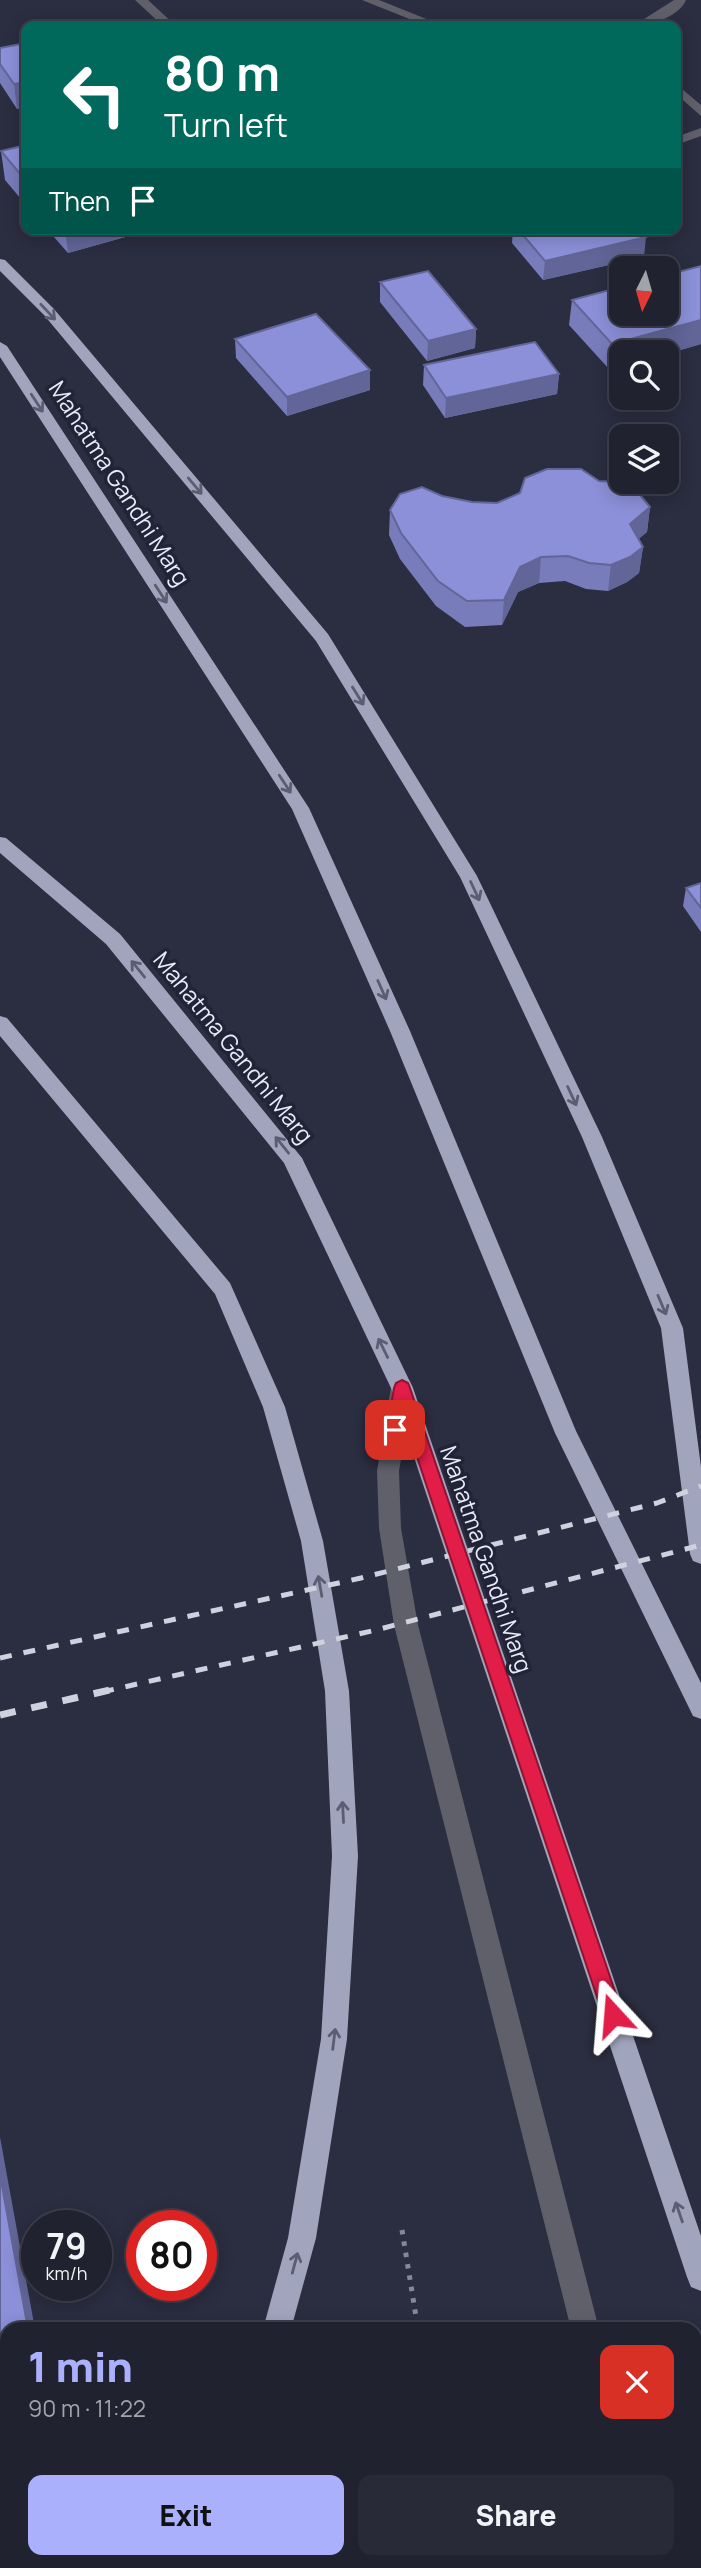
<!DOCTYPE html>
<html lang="en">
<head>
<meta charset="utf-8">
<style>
	body { margin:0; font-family:Manrope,sans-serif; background:#282a38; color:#f1f3f6; height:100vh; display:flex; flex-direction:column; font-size:26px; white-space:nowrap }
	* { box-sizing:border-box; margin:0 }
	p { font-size:23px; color:#a2a4ab }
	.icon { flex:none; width:38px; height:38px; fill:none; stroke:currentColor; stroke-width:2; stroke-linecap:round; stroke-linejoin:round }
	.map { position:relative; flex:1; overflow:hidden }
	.drawer { position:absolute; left:0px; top:2322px; width:702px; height:247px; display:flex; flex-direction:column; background:#202230; border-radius:21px 21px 0 0; box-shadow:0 4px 18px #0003,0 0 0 2px #3d3f4c }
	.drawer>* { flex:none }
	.guide { position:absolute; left:21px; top:21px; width:660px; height:214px; border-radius:14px; box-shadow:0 4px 18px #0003,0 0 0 2px #3d3f4c; background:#00695c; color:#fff; overflow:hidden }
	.needle { width:46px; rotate:185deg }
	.buttons { position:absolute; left:609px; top:256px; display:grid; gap:14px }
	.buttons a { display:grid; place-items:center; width:70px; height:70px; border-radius:14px; background:#202230; box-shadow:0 4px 18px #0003,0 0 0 2px #3d3f4c; font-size:35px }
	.speed { position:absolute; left:21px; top:2210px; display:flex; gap:14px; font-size:35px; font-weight:700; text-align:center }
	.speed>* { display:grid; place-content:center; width:91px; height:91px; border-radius:50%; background:#202230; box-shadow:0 4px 18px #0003,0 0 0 2px #3d3f4c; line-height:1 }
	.speed small { font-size:18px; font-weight:400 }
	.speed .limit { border:10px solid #d22; background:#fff; color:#111 }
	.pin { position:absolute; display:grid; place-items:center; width:60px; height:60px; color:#fff; margin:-30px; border-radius:14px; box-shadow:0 4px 10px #0006 }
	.me { position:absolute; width:77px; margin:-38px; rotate:341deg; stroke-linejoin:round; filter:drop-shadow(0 0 5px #0008) }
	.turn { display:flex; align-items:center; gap:24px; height:147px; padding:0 28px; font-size:32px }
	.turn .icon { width:91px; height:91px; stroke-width:2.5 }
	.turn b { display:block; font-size:49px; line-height:60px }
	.then { display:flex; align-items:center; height:66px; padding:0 28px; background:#0003; gap:14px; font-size:26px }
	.round { display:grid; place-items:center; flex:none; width:74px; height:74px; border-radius:14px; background:#282a38 }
	.headline { display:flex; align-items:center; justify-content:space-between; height:119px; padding:0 28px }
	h1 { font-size:42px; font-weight:800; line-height:52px; color:#aab0fc }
	.action { display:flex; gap:14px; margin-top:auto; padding:14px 28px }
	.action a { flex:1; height:80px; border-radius:14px; background:#aab0fc; color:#111; font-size:28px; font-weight:800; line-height:80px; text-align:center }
	.action a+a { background:#282a38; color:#f1f3f6 }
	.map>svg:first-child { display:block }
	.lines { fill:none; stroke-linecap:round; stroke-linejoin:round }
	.path { stroke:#868898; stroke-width:5; stroke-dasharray:4.5 7; stroke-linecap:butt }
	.minor { fill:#5f606a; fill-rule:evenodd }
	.highway { fill:#a1a4bd; fill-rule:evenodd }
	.rail-far1 { stroke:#cfd1de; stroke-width:5; stroke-dasharray:12 12; stroke-linecap:butt }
	.rail { stroke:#cfd1de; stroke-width:7; stroke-dasharray:16 16; stroke-linecap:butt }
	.wall { fill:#787cba }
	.shaded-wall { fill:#616597 }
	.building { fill:#8b90d8; stroke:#616597; stroke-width:2 }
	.oneway { stroke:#5b5d73 }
	.route { fill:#e11d48; stroke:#92132f; stroke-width:2 }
	.labels { text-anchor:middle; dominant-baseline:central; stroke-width:7; stroke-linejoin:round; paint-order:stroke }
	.street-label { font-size:23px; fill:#eaebf8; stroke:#212336 }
</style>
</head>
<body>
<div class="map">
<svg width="701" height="2568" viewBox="0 0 701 2568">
	<rect width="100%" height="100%" fill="#2b2d40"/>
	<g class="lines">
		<path class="path" d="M402,2230L418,2329
			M695,2384L701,2381"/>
		<path class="minor" d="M135,0H148L176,26H163Z
			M362,0H379L444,26H427Z
			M674,0H686C680,16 649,27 633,26Z
			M676,84L701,105V116L676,94Z
			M701,128V136L676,145V137Z
			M402,1379L410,1381L413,1388L399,1471L401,1528L418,1625L599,2329H571L394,1625L379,1528L377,1471L391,1388L394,1381Z
			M629,2562H659L661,2568H631Z"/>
		<path class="highway" d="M0,259L5,260L54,309L328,634L477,876L602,1137L683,1328L701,1467V1564L693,1561L690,1554L661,1328L582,1137L460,877L316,641L44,315L0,271Z
			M0,342L7,346L309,808L410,1031L576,1431L701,1683V1719L693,1716L555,1433L390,1031L292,809L0,357Z
			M0,837L6,838L120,934L302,1158L413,1388L701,2236V2291L691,2287L687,2277L391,1388L284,1163L106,944L0,853Z
			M0,1016L7,1018L230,1283L285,1407L323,1541L349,1691L358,1856L347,2039L316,2238L291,2329H263L288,2238L321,2039L332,1856L325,1691L301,1541L263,1407L215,1294L0,1036Z
			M187,2562H218L216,2568H185Z"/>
		<path class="rail-far1" d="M0,1658L361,1578L657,1503L701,1486
			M102,1692L376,1630L701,1545"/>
		<path class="rail" d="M0,1715L110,1690"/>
	</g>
	<path class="wall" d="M26,43V107L17,109L0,83V48Z
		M26,145V205L5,180L1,151Z
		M47,229H154L68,253Z
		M513,229H639L644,257L543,280L512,243Z
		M701,266V344L667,354V352L609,369L569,325L572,300Z
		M380,282L476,329L475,348L427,361L380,302Z
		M235,339L370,390L287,416L236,358Z
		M424,365L559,374L557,394L445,418L423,385Z
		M599,481L650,507L647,532L638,539L643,547L639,573L627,582L608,591L586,589L565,581L539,583L518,592L502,625L465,627L436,606L400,559L389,535L390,510L442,496L472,502L497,503Z
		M701,883V932L683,906L686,888Z"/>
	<path class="shaded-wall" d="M26,82V107L17,109L14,84Z
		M65,229H154L68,253Z
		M646,237L644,257L543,280L545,261Z
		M701,320V344L667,354V352H621V366L609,369L612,344Z
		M476,329L475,348L427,361L428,341Z
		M370,370V390L287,416V397Z
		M559,374L557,394L445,418L446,398Z
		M650,507L647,532L626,550L630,524Z
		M643,547L639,573L627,582L608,591L611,565Z
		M541,557L539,583L518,592L502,625L504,600L520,567Z
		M0,2137L35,2329H28L0,2175Z
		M7,2542V2545L0,2547V2544Z"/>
	<path class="building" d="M126,22L129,26H107Z
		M26,43V82L14,84L0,64V48Z
		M26,145V181L1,151Z
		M518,229H639L646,237L545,261Z
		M701,266V320L612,344L572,300L621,287V313H667V275Z
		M428,271L476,329L428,341L380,282Z
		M316,314L370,370L287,397L235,339Z
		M535,342L559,374L446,398L424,365Z
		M547,469H581L599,481L630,483L650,507L630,524L643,547L630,557L611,565L589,563L568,556L541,557L520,567L504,600L467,601L438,581L401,533L390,510L400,494L422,487L442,496L472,502L497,503L520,493L525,478Z
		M701,883V908L686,888Z
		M0,2175L28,2329H7V2542L0,2544Z"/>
	<defs><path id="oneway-shaft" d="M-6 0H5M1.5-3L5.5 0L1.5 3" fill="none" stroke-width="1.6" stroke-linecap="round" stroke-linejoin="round" transform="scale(1.75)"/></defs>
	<g class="oneway">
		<use href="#oneway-shaft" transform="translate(48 312) rotate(47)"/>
		<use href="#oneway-shaft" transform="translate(37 403) rotate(57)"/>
		<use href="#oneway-shaft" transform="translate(195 486) rotate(50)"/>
		<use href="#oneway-shaft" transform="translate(161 594) rotate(57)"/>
		<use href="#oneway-shaft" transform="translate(358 696) rotate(58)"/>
		<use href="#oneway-shaft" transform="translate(285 784) rotate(57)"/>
		<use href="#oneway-shaft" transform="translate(475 891) rotate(65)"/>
		<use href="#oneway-shaft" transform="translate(138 969) rotate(-129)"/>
		<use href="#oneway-shaft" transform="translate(382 990) rotate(66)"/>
		<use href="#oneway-shaft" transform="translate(572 1096) rotate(65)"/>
		<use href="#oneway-shaft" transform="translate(282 1145) rotate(-129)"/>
		<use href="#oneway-shaft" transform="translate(662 1305) rotate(67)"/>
		<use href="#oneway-shaft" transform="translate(383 1348) rotate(-116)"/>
		<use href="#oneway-shaft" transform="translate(320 1586) rotate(-100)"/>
		<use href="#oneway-shaft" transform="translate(343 1812) rotate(-93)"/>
		<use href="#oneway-shaft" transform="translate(334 2039) rotate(-83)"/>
		<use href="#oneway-shaft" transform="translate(679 2212) rotate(-109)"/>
		<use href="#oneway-shaft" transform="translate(295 2263) rotate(-75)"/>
	</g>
	<path class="route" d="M402,1380L408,1383L410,1388L623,2015L620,2022L613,2025L606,2022L603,2015L405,1421L401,1435L395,1437L389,1435L387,1430L394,1388L396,1383Z"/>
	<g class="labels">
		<g class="street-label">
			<text transform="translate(120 483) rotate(57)">Mahatma Gandhi Marg</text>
			<text transform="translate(234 1047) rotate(51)">Mahatma Gandhi Marg</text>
			<text transform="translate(487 1559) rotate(71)">Mahatma Gandhi Marg</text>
		</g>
	</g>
</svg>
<div class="buttons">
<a><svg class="needle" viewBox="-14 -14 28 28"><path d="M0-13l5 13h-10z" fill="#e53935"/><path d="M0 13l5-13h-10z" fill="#a2a4ab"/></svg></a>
<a><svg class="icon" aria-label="search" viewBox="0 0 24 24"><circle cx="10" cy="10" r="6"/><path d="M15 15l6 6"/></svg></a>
<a><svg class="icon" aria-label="layers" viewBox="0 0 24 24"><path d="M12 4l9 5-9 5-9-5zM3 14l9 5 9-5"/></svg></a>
</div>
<div class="speed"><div>79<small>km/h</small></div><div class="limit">80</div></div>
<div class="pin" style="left:395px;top:1430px;background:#d93025"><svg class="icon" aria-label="arrive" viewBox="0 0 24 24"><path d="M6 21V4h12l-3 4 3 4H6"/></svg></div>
<svg class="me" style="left:613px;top:2015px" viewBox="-20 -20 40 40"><path d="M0-17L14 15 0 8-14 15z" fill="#e11d48" stroke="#fff" stroke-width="4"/></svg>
<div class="guide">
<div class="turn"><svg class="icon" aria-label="left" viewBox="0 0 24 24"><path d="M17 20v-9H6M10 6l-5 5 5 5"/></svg><div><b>80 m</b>Turn left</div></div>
<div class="then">Then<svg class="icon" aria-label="arrive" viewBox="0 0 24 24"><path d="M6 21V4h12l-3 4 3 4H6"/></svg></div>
</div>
<section class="drawer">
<div class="headline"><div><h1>1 min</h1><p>90 m · 11:22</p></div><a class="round" style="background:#d93025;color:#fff"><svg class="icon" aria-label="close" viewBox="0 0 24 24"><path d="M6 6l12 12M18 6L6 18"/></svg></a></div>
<div class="action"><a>Exit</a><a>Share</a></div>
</section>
</div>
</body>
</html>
